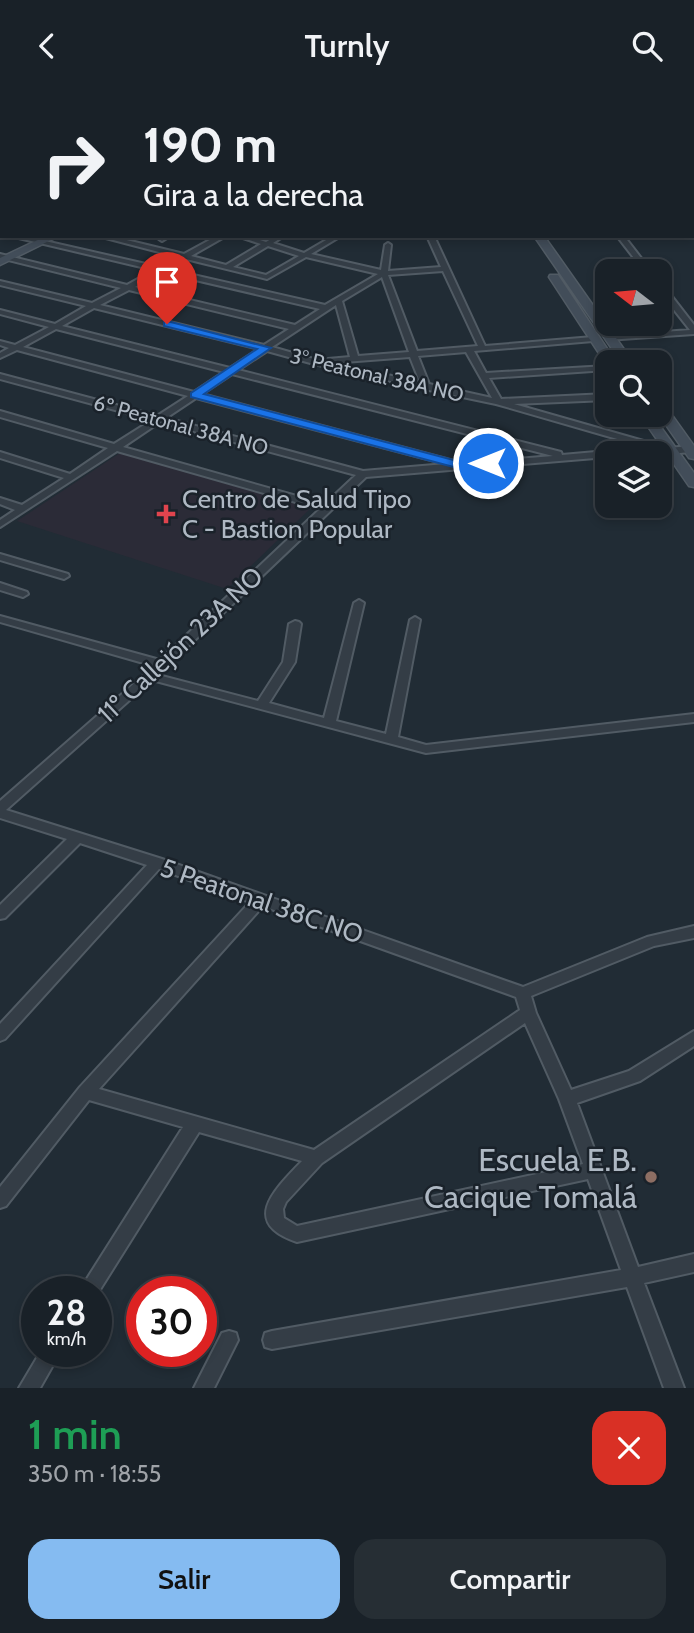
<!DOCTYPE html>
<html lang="es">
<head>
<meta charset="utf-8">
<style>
	body { margin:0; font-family:Cabin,sans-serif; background:#262e34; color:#f1f3f6; height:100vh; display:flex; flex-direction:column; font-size:26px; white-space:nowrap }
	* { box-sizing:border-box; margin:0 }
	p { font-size:23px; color:#9fa3a8 }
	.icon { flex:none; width:38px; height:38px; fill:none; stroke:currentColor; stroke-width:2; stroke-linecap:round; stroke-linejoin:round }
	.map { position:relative; height:1297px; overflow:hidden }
	.side { display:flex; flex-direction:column; background:#192128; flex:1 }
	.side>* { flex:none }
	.banner { position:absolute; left:0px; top:0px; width:695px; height:147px; box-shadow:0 4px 10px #0003,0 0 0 2px #373e45; background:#192128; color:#f1f3f6; overflow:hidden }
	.needle { width:46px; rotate:286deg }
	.controls { position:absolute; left:595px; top:168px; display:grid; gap:14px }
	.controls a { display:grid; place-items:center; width:77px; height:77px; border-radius:14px; background:#192128; box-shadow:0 4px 10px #0003,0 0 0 2px #373e45; font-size:35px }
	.speed { position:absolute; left:21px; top:1185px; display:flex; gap:14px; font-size:35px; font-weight:700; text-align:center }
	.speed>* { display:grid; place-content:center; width:91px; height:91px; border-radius:50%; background:#192128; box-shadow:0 4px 10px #0003,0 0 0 2px #373e45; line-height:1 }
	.speed small { font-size:18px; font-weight:400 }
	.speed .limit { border:10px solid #d22; background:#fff; color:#111 }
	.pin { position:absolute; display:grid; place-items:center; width:60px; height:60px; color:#fff; margin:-72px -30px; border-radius:50% 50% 50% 0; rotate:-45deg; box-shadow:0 0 7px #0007 }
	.pin .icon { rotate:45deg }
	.me { position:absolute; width:77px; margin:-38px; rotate:270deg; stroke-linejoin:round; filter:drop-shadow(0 0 5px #0008) }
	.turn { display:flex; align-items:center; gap:24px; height:147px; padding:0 28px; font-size:32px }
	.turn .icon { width:91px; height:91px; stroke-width:2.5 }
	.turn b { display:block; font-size:49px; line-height:60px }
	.round { display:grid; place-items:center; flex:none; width:74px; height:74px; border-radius:21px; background:#262e34 }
	.headline { display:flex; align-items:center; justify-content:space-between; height:119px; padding:0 28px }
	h1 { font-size:42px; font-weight:600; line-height:52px; color:#1e9e55 }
	.button { display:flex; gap:14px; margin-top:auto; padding:14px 28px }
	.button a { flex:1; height:80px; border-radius:21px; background:#85bbf1; color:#111; font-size:28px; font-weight:600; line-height:80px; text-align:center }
	.button a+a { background:#262e34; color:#f1f3f6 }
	header { display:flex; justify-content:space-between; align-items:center; height:91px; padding:0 28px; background:#192128; font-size:32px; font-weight:600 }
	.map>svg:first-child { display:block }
	.medical { fill:#2b2b37 }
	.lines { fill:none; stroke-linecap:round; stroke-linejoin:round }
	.stream { stroke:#354a5b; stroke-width:2 }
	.street-casing { stroke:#515b64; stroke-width:4 }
	.secondary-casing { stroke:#515b64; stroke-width:3 }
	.street { fill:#343d46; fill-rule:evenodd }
	.secondary { fill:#424d59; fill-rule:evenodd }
	.route { fill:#1a73e8; stroke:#114b97; stroke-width:2 }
	.health-dot { fill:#e0444e; stroke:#1a222a; stroke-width:2.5 }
	.education-dot { fill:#8d6e63; stroke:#1a222a; stroke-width:2.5 }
	.labels { text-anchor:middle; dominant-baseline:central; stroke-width:5; stroke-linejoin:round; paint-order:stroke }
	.far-street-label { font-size:21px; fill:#aeb8c3; stroke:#1a222a }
	.poi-label { font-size:26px; fill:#aeb8c3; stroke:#1a222a; text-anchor:start }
	.street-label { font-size:26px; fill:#aeb8c3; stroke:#1a222a }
	.near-poi-label { font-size:32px; fill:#aeb8c3; stroke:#1a222a; text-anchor:end }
</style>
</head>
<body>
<header><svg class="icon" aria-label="back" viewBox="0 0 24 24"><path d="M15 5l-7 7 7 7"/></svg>Turnly<svg class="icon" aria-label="search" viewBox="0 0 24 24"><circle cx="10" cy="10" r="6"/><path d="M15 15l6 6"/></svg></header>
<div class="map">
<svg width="694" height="1297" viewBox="0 0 694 1297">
	<rect width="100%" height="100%" fill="#212c35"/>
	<path class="medical" d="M120,362L312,416L227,498L17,430Z"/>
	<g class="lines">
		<path class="stream" d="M601,2L603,0"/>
		<defs>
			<path id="street" d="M134,0H142L131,2Z
				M208,0H215L216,2H210Z
				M248,0H255L256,2H250Z
				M292,0H299L300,2H294Z
				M0,12H2V16H0Z
				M0,29L2,30V34L0,33Z
				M2,39V43L0,44V40Z
				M0,60L2,61V65L0,64Z
				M0,75H2V79H0Z
				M2,94V98L0,99V95Z
				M0,117H2V121H0Z
				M0,140H2V145H0Z
				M10,145H23L159,176L178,166L98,145H110L184,163L217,145H226L191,165L226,174L261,153L237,145H248L266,151L276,145H284L273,152L304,162L333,145H341L311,163L381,179L385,154L388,152L391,154L388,180L441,176L427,145H434L485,255L593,246L597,248L593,250L474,260L486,282L607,275V279L489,287L501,308L607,303V309L514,313L668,357L690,355L694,357L693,360L690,361L670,363L621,362L625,359L652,358L496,313L429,299L426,300L422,297L314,273L267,260L238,279L561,361L562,364L607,360L611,362H607V366L366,386L158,584L258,610L283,571L289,533L295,530L299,531L301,533L295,571L269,612L324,627L354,512L359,509L364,512L336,630L386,643L410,529L415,526L420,529L398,646L426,654L694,623V631L426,662L152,589L6,719L162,768L523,896L647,846L694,835V847L654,855L531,905L536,922L571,999L629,980L694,940V955L640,990L577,1012L638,1176L694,1163V1181L644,1192L684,1297H664L627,1196L272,1258L265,1256L263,1249L265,1242L272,1240L621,1179L588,1088L297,1151C240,1132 274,1099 302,1070L199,1041L96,1205V1200H80L83,1194L183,1036L89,1009L6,1115L0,1117V1096L80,996L250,811L159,778L5,948L0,950V933L147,774L80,752L5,827L0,828V814L67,748L0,727V710L154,575L0,531V525L160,569L320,418L117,360L0,436V429L15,419L0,413V407L22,414L64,387L0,367V361L70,383L108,357L0,326V320L114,353L152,329L0,288V283L157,325L188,305L17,259L0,267V262L9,257L0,254V250L15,254L49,236L0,223V219L55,233L86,215L0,194V190L92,212L121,197L0,167V163L127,194L154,179ZM268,155L299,165L266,184L233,176ZM306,166L378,183L325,214L167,178L186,168L267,188ZM443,180L478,255L417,260L388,184ZM161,181L320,218L295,234L135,196ZM382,186L409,261L358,265L342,210ZM129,199L289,238L264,254L100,214ZM336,214L350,266L328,268L324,271L272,256ZM94,217L259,258L230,277L62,235ZM56,238L224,281L194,301L23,256ZM466,261L492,307L429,293L418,265ZM410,266L420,291L331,272ZM232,283L553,365L455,373L454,370L202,303ZM196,307L446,373L363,380L166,327ZM160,331L356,384L325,413L123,356ZM263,815L516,906L520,919L314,1059L99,998ZM525,932L559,1008L583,1073L297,1135L284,1127L283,1118L286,1111L322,1072Z
				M162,145H170L162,150L159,148Z
				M617,145H624L651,180H644Z
				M660,194H663L694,234V243L607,249V245H610L690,239L660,201Z
				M0,463L68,483L69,485L64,488L0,469Z
				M0,492L27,501L28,503L23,506L0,499Z
				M229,1240L236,1242L238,1249L214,1297H194L222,1242Z
				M41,1260H61L40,1297H19Z"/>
			<path id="secondary" d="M353,0H362L364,2H355Z
				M46,145H59L0,174V167Z
				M534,145H544L633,271H621Z
				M550,184H558L616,271L606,273L549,186Z
				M660,312L664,313L694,355V368L689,367L659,324Z
				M640,324H652L694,382V396L689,395Z"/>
		</defs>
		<use href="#street" class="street-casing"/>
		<use href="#secondary" class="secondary-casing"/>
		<use href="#street" class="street"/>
		<use href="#secondary" class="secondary"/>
	</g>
	<path class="route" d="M167,230L271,257L204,303L461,371L488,369L494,372L488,376L461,378L191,306V302L257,258L164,235V231Z"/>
	<path class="health-dot" d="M162.5 412.5h7v7h7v7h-7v7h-7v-7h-7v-7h7z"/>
	<circle class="education-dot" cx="651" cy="1086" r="7"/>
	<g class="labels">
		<g class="far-street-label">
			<text transform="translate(377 284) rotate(13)">3° Peatonal 38A NO</text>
			<text transform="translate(181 334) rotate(15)">6º Peatonal 38A NO</text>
		</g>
		<g class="poi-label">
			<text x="182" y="408">Centro de Salud Tipo<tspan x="182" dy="30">C - Bastion Popular</tspan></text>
		</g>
		<g class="street-label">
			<text transform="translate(180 554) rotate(-43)">11º Callejón 23A NO</text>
			<text transform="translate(262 810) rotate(19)">5 Peatonal 38C NO</text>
		</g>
		<g class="near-poi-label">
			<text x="637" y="1068">Escuela E.B.<tspan x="637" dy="37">Cacique Tomalá</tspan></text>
		</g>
	</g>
</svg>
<div class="controls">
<a><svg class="needle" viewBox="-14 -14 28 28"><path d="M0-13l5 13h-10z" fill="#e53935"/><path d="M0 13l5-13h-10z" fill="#9fa3a8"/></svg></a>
<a><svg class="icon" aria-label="search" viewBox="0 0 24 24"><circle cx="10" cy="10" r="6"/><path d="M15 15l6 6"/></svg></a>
<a><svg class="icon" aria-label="layers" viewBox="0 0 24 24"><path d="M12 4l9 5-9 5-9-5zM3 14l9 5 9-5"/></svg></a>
</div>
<div class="speed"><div>28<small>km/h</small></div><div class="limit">30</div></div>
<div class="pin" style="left:167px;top:233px;background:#d93025"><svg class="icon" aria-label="arrive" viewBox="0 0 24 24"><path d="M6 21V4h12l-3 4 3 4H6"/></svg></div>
<svg class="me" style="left:488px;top:372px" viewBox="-20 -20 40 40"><circle r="17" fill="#1a73e8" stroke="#fff" stroke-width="3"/><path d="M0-11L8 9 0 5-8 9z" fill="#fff"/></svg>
<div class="banner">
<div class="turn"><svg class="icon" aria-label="right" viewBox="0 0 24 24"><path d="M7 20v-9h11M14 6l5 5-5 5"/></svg><div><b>190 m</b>Gira a la derecha</div></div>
</div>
</div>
<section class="side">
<div class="headline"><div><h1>1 min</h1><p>350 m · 18:55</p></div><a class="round" style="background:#d93025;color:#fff"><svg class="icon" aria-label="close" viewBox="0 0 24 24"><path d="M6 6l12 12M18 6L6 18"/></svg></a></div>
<div class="button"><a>Salir</a><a>Compartir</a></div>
</section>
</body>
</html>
